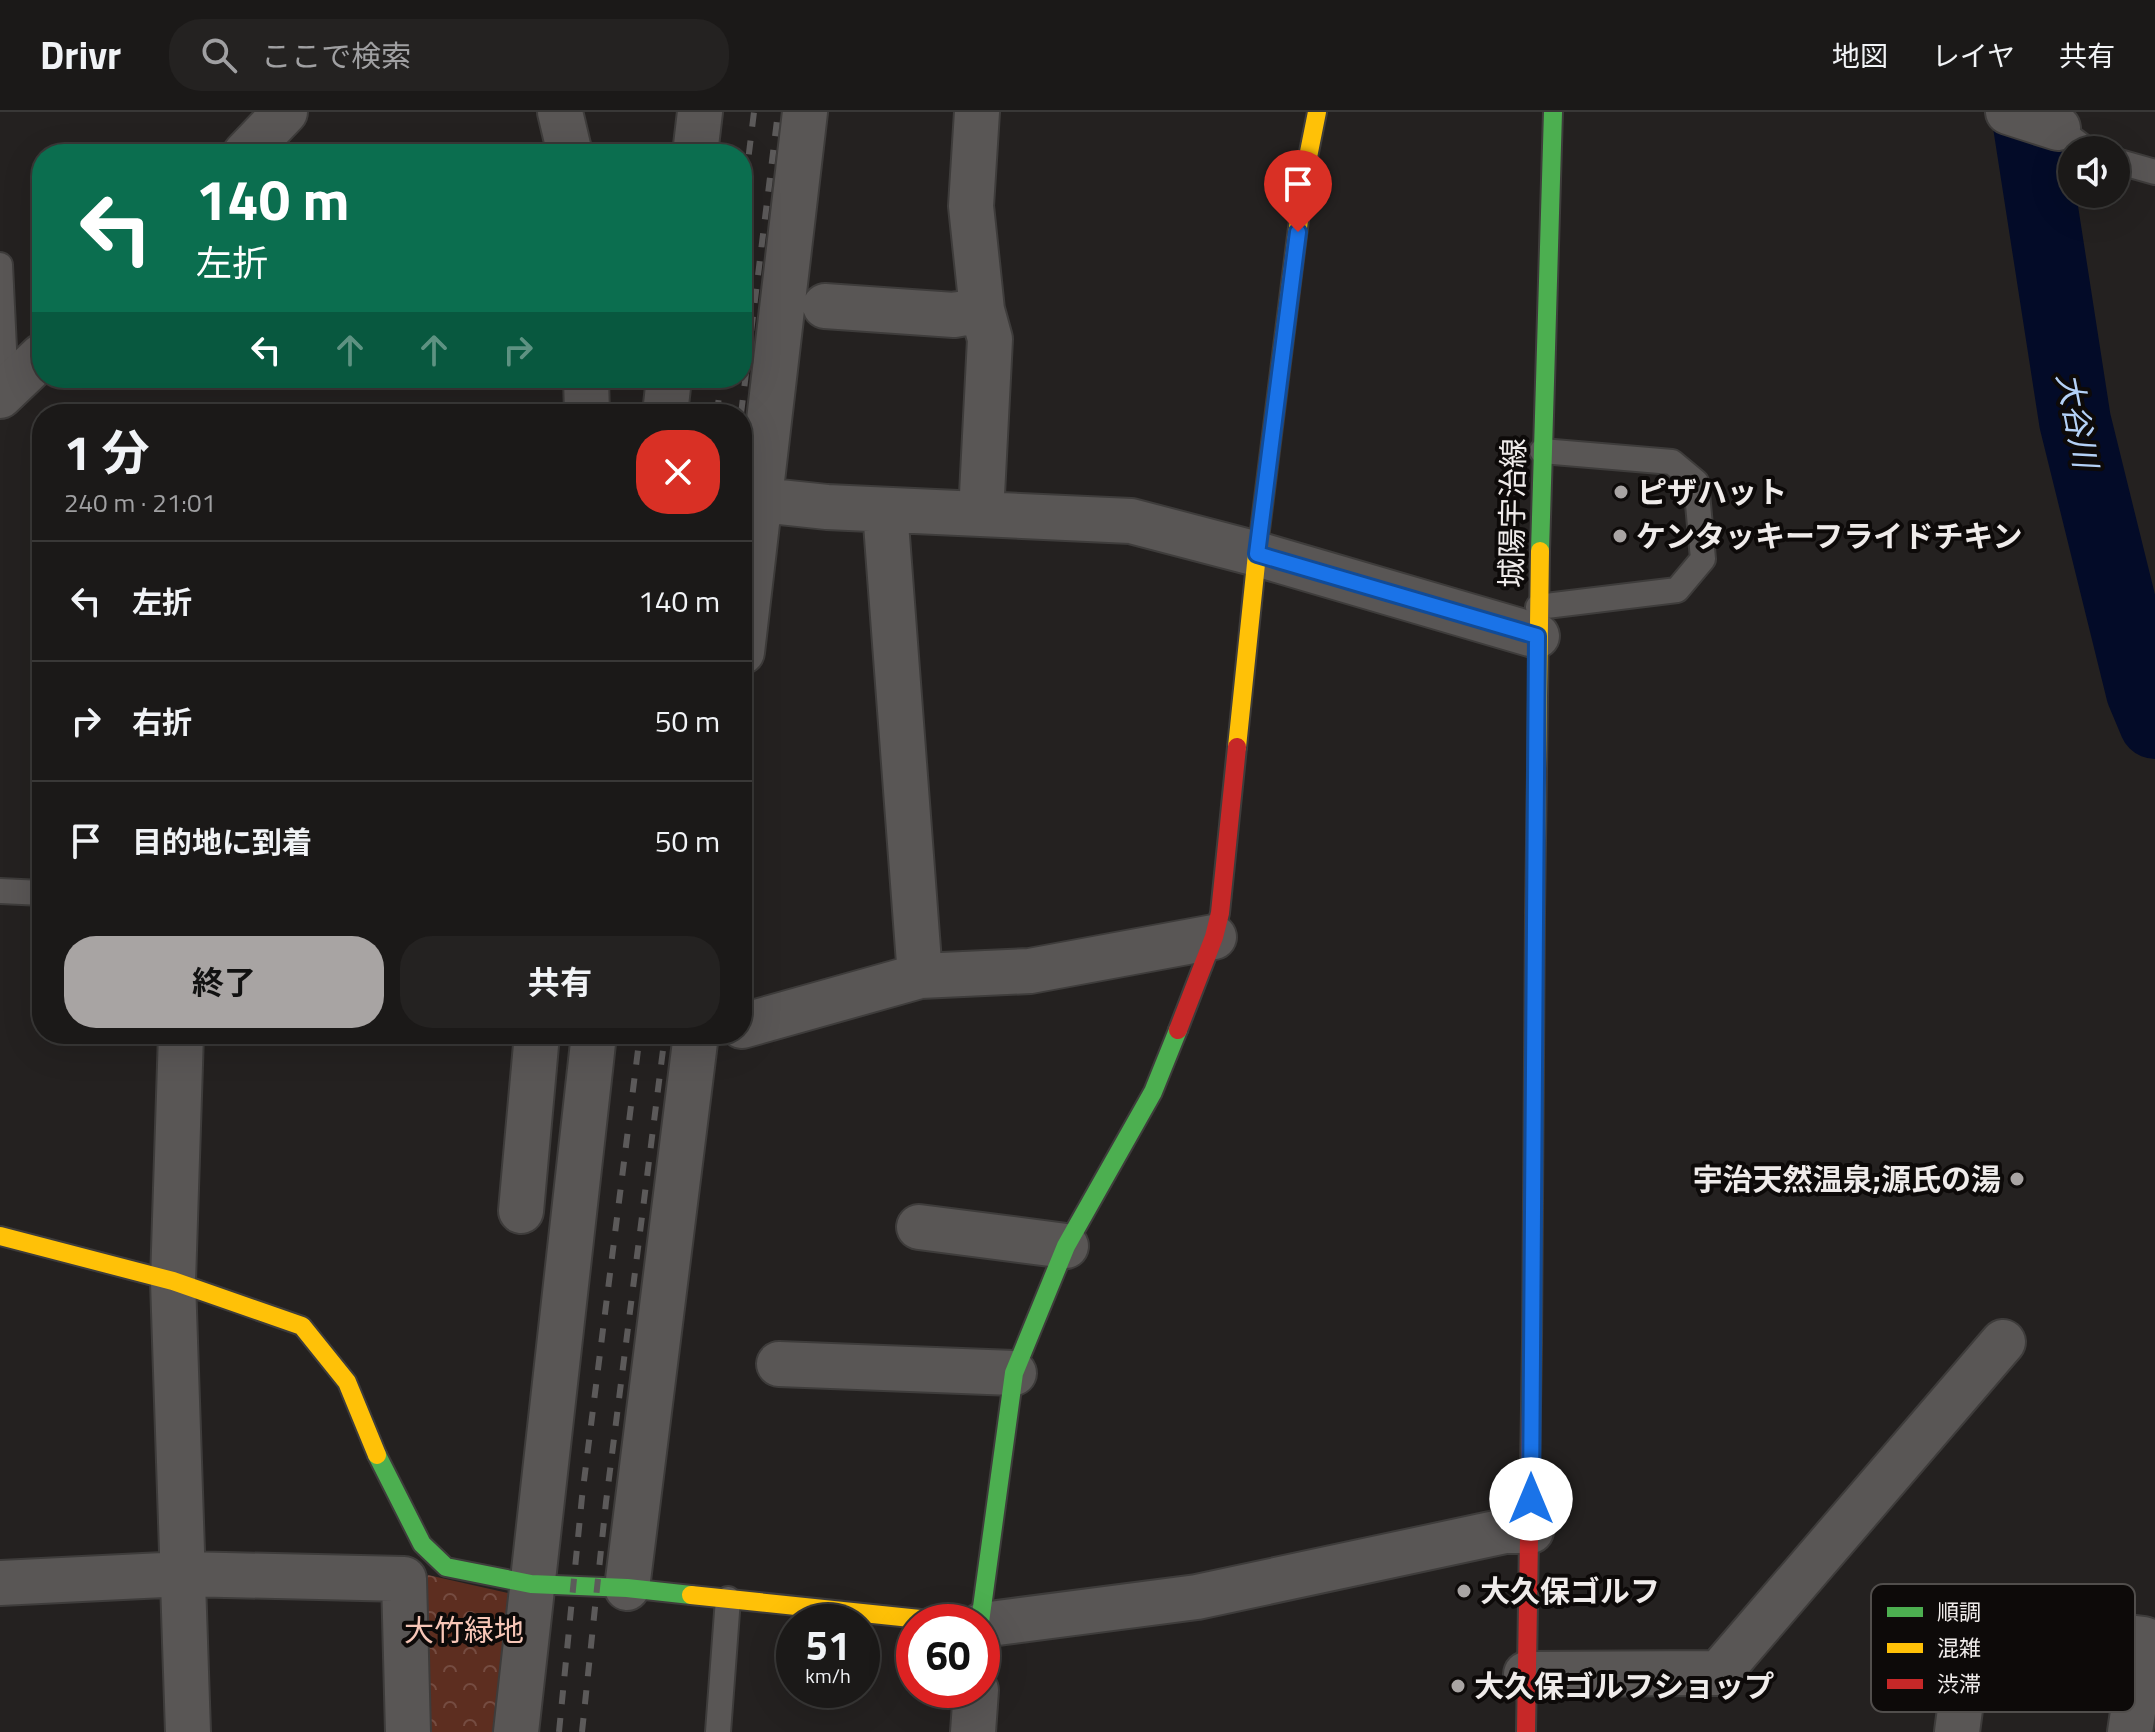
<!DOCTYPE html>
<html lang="ja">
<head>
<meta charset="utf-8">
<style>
	body { margin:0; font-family:"Titillium Web","Noto Sans JP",sans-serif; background:#242221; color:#f1f3f6; height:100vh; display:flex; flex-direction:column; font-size:30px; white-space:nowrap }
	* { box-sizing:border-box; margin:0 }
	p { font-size:26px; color:#a0a0a2 }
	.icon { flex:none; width:44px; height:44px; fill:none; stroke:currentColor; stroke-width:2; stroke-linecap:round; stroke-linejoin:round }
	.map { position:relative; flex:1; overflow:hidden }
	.panel { position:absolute; left:32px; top:292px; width:720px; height:640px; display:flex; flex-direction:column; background:#1b1918; border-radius:32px; box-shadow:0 8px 32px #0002,0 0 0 2px #393837 }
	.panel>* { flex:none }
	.top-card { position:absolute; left:32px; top:32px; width:720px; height:244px; border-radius:32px; box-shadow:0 8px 32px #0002,0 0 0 2px #393837; background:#0b6e4f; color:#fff; overflow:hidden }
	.fabs { position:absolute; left:2058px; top:24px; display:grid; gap:16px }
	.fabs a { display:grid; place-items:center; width:72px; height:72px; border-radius:50%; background:#1b1918; box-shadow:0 8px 32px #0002,0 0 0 2px #393837; font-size:40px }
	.speed { position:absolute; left:776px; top:1492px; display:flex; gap:16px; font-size:40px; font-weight:700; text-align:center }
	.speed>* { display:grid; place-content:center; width:104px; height:104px; border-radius:50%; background:#1b1918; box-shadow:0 8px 32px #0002,0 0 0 2px #393837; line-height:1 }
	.speed small { font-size:20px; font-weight:400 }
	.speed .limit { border:12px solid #d22; background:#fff; color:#111 }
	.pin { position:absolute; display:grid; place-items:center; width:68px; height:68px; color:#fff; margin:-82px -34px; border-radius:50% 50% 50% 0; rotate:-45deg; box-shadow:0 0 8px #0007 }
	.pin .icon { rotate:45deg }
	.me { position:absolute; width:88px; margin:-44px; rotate:0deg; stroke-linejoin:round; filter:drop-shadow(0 0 6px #0008) }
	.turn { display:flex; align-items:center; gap:28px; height:168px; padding:0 32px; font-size:36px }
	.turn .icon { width:104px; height:104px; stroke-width:2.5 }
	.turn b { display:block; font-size:56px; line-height:68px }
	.lanes { display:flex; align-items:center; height:76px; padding:0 32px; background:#0003; justify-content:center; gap:40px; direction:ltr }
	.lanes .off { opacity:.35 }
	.round { display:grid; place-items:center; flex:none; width:84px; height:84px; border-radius:32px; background:#242221 }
	.head { display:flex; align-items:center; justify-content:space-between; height:136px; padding:0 32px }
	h1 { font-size:48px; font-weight:700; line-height:60px }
	.button { display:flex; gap:16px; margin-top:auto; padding:16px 32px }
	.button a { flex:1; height:92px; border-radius:32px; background:#a8a4a3; color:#111; font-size:32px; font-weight:700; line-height:92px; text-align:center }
	.button a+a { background:#242221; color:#f1f3f6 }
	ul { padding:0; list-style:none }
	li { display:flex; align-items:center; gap:24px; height:120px; padding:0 32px; border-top:2px solid #393837 }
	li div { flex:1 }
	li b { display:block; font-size:30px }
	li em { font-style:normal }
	header { display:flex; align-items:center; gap:48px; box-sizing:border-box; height:112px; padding:0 40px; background:#1b1918; border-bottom:2px solid #393837 }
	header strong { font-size:38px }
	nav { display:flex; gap:44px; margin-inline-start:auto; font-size:28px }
	.search { width:560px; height:72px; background:#242221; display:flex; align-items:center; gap:20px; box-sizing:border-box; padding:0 28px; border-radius:32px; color:#a0a0a2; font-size:30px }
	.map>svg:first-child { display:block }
	.park { fill:url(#park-crowns) }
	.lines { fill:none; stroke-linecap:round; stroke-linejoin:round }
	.river { stroke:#030b28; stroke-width:72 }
	.lane-casing { stroke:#3e3c3b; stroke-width:28 }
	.street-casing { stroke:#3e3c3b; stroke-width:48 }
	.fast-casing { stroke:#3e3c3b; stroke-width:22 }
	.slow-casing { stroke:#3e3c3b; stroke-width:22 }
	.jam-casing { stroke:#3e3c3b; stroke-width:22 }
	.lane { stroke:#595655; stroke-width:24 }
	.street { stroke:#595655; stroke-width:44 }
	.fast { stroke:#4caf50; stroke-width:18 }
	.slow { stroke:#ffc107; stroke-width:18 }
	.jam { stroke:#c62828; stroke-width:18 }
	.rail { stroke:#5c5a5a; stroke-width:6; stroke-dasharray:14 14; stroke-linecap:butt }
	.route-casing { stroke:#114b97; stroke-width:20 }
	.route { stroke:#1a73e8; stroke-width:14 }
	.poi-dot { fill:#a8a4a3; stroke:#0d0a09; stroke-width:3 }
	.labels { text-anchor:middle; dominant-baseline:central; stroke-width:8; stroke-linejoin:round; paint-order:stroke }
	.poi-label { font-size:30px; font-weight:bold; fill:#efebea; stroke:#0d0a09; text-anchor:start }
	.street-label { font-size:30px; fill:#efebea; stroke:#0d0a09 }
	.park-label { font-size:30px; fill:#f7c6b7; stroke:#0d0a09 }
	.water-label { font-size:32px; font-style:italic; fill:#b4d1f6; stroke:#0d0a09 }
	.key { fill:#0d0a09; stroke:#514e4c; stroke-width:2 }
	.key-label { font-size:22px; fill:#efebea }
</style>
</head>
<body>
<header>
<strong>Drivr</strong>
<div class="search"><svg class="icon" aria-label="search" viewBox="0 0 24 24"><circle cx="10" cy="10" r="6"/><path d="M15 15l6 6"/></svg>ここで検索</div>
<nav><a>地図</a><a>レイヤ</a><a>共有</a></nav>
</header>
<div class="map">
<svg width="2155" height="1620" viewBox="0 0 2155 1620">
	<defs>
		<pattern id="park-crowns" width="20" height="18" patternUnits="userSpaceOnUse" patternTransform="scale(2)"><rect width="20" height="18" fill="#5d2e20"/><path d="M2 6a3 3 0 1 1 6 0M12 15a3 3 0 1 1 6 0" fill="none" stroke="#754c41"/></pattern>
	</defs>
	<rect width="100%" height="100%" fill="#242120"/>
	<path class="park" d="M428,1463L512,1482L499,1620H420L418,1485Z"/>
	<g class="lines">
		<path class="river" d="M2027,0L2075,309L2142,580L2155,611"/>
		<defs>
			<path id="lane" d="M2058,16L2087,38
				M2116,49L2155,60
				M0,153L6,278
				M1538,495L1677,478L1703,447L1696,370L1672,350L1542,339
				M0,779L42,781
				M718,1620L728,1487"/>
			<path id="street" d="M560,0L570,42
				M977,0L971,94L982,198L990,227L981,402
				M2008,0L2058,16
				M245,42L285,0
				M695,42L700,0
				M825,194L954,203L982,198
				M586,266L587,302
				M0,284L42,244
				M665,302L669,266
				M742,386L827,395L1131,409L1257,442L1537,524
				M885,398L920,864
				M742,540L805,0
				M742,914L920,864L1030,859L1214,825
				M181,922L173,1169L188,1620
				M521,1099L537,922
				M919,1115L1066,1134
				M779,1252L1014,1261
				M0,1471L184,1462L404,1467L408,1620
				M627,1476L696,922
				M982,1513L1197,1485L1505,1419H1531
				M1526,1562L1719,1561L2003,1230
				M516,1620L594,922
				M973,1620L976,1578
				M1957,1620L1972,1506L2144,1527L2130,1620"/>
			<path id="fast" d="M1540,439L1553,0
				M1532,1230L1535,802
				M377,1343L422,1432L446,1455L531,1472L627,1476L691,1483
				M980,1510L1014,1261L1066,1134L1153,980L1178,918"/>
			<path id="slow" d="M1237,635L1257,442L1305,60L1317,0
				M1535,802L1540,439
				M0,1124L173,1169L302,1214L347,1270L377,1343
				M691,1483L949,1510"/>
			<path id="jam" d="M1178,918L1214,825L1220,801L1237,635
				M1526,1620L1532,1230"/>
		</defs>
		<use href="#lane" class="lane-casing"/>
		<use href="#street" class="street-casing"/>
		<use href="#fast" class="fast-casing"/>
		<use href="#slow" class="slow-casing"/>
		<use href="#jam" class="jam-casing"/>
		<use href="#lane" class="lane"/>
		<use href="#street" class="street"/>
		<use href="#fast" class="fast"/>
		<use href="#slow" class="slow"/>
		<use href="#jam" class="jam"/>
		<path class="rail" d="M742,98L754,0
			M717,302L721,266
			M741,302L778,0
			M559,1620L582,1385L640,922
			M582,1620L606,1390L665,922"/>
	</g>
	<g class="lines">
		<defs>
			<path id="route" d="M1298,120L1257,442L1537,524L1531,1387"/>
		</defs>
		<use href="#route" class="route-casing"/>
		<use href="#route" class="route"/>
	</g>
	<g class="poi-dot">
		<circle cx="1621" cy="380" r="8"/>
		<circle cx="1620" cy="424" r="8"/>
		<circle cx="2017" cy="1067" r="8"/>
		<circle cx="1464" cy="1479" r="8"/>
		<circle cx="1458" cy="1574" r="8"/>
	</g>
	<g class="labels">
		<g class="poi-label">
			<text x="1637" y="380">ピザハット</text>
			<text x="1636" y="424">ケンタッキーフライドチキン</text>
			<text x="2001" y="1067" text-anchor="end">宇治天然温泉;源氏の湯</text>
			<text x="1480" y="1479">大久保ゴルフ</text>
			<text x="1474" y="1574">大久保ゴルフショップ</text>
		</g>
		<g class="street-label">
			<text transform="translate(1512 401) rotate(-89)">城陽宇治線</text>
		</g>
		<g class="park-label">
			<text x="464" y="1518">大竹緑地</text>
		</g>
		<g class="water-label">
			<text transform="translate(2078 308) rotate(79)">大谷川</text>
		</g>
	</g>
	<rect x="1871" y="1472" width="264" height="128" rx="12" class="key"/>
	<rect x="1887" y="1495" width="36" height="10" fill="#4caf50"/>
	<rect x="1887" y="1531" width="36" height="10" fill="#ffc107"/>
	<rect x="1887" y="1567" width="36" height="10" fill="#c62828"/>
	<g class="key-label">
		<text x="1937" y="1508">順調</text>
		<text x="1937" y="1544">混雑</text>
		<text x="1937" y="1580">渋滞</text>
	</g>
</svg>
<div class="fabs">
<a><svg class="icon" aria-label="sound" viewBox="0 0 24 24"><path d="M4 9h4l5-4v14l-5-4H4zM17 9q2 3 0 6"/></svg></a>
</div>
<div class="speed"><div>51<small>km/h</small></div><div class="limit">60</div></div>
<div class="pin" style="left:1298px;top:120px;background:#d93025"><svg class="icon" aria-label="arrive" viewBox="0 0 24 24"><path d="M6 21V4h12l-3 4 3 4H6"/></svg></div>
<svg class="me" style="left:1531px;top:1387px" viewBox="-20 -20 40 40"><circle r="19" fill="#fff"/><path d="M0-13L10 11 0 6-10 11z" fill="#1a73e8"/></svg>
<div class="top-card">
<div class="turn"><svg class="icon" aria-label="left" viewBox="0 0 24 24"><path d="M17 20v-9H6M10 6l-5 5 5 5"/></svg><div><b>140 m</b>左折</div></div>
<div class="lanes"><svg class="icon" aria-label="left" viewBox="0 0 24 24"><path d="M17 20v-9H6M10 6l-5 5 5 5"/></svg><svg class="icon off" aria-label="ahead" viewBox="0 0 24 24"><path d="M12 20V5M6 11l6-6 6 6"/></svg><svg class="icon off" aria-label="ahead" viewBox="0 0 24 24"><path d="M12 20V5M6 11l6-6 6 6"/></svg><svg class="icon off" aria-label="right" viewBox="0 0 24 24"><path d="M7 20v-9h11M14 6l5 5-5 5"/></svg></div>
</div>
<section class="panel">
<div class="head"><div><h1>1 分</h1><p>240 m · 21:01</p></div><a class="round" style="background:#d93025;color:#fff"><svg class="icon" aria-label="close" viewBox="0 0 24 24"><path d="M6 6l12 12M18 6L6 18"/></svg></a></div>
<ul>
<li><svg class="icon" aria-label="left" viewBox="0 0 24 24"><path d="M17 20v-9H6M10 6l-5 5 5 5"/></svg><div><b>左折</b></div><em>140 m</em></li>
<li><svg class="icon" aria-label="right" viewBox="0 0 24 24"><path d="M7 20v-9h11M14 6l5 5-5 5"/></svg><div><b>右折</b></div><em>50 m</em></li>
<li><svg class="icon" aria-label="arrive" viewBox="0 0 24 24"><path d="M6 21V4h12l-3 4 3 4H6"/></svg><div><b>目的地に到着</b></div><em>50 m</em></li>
</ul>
<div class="button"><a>終了</a><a>共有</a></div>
</section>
</div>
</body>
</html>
